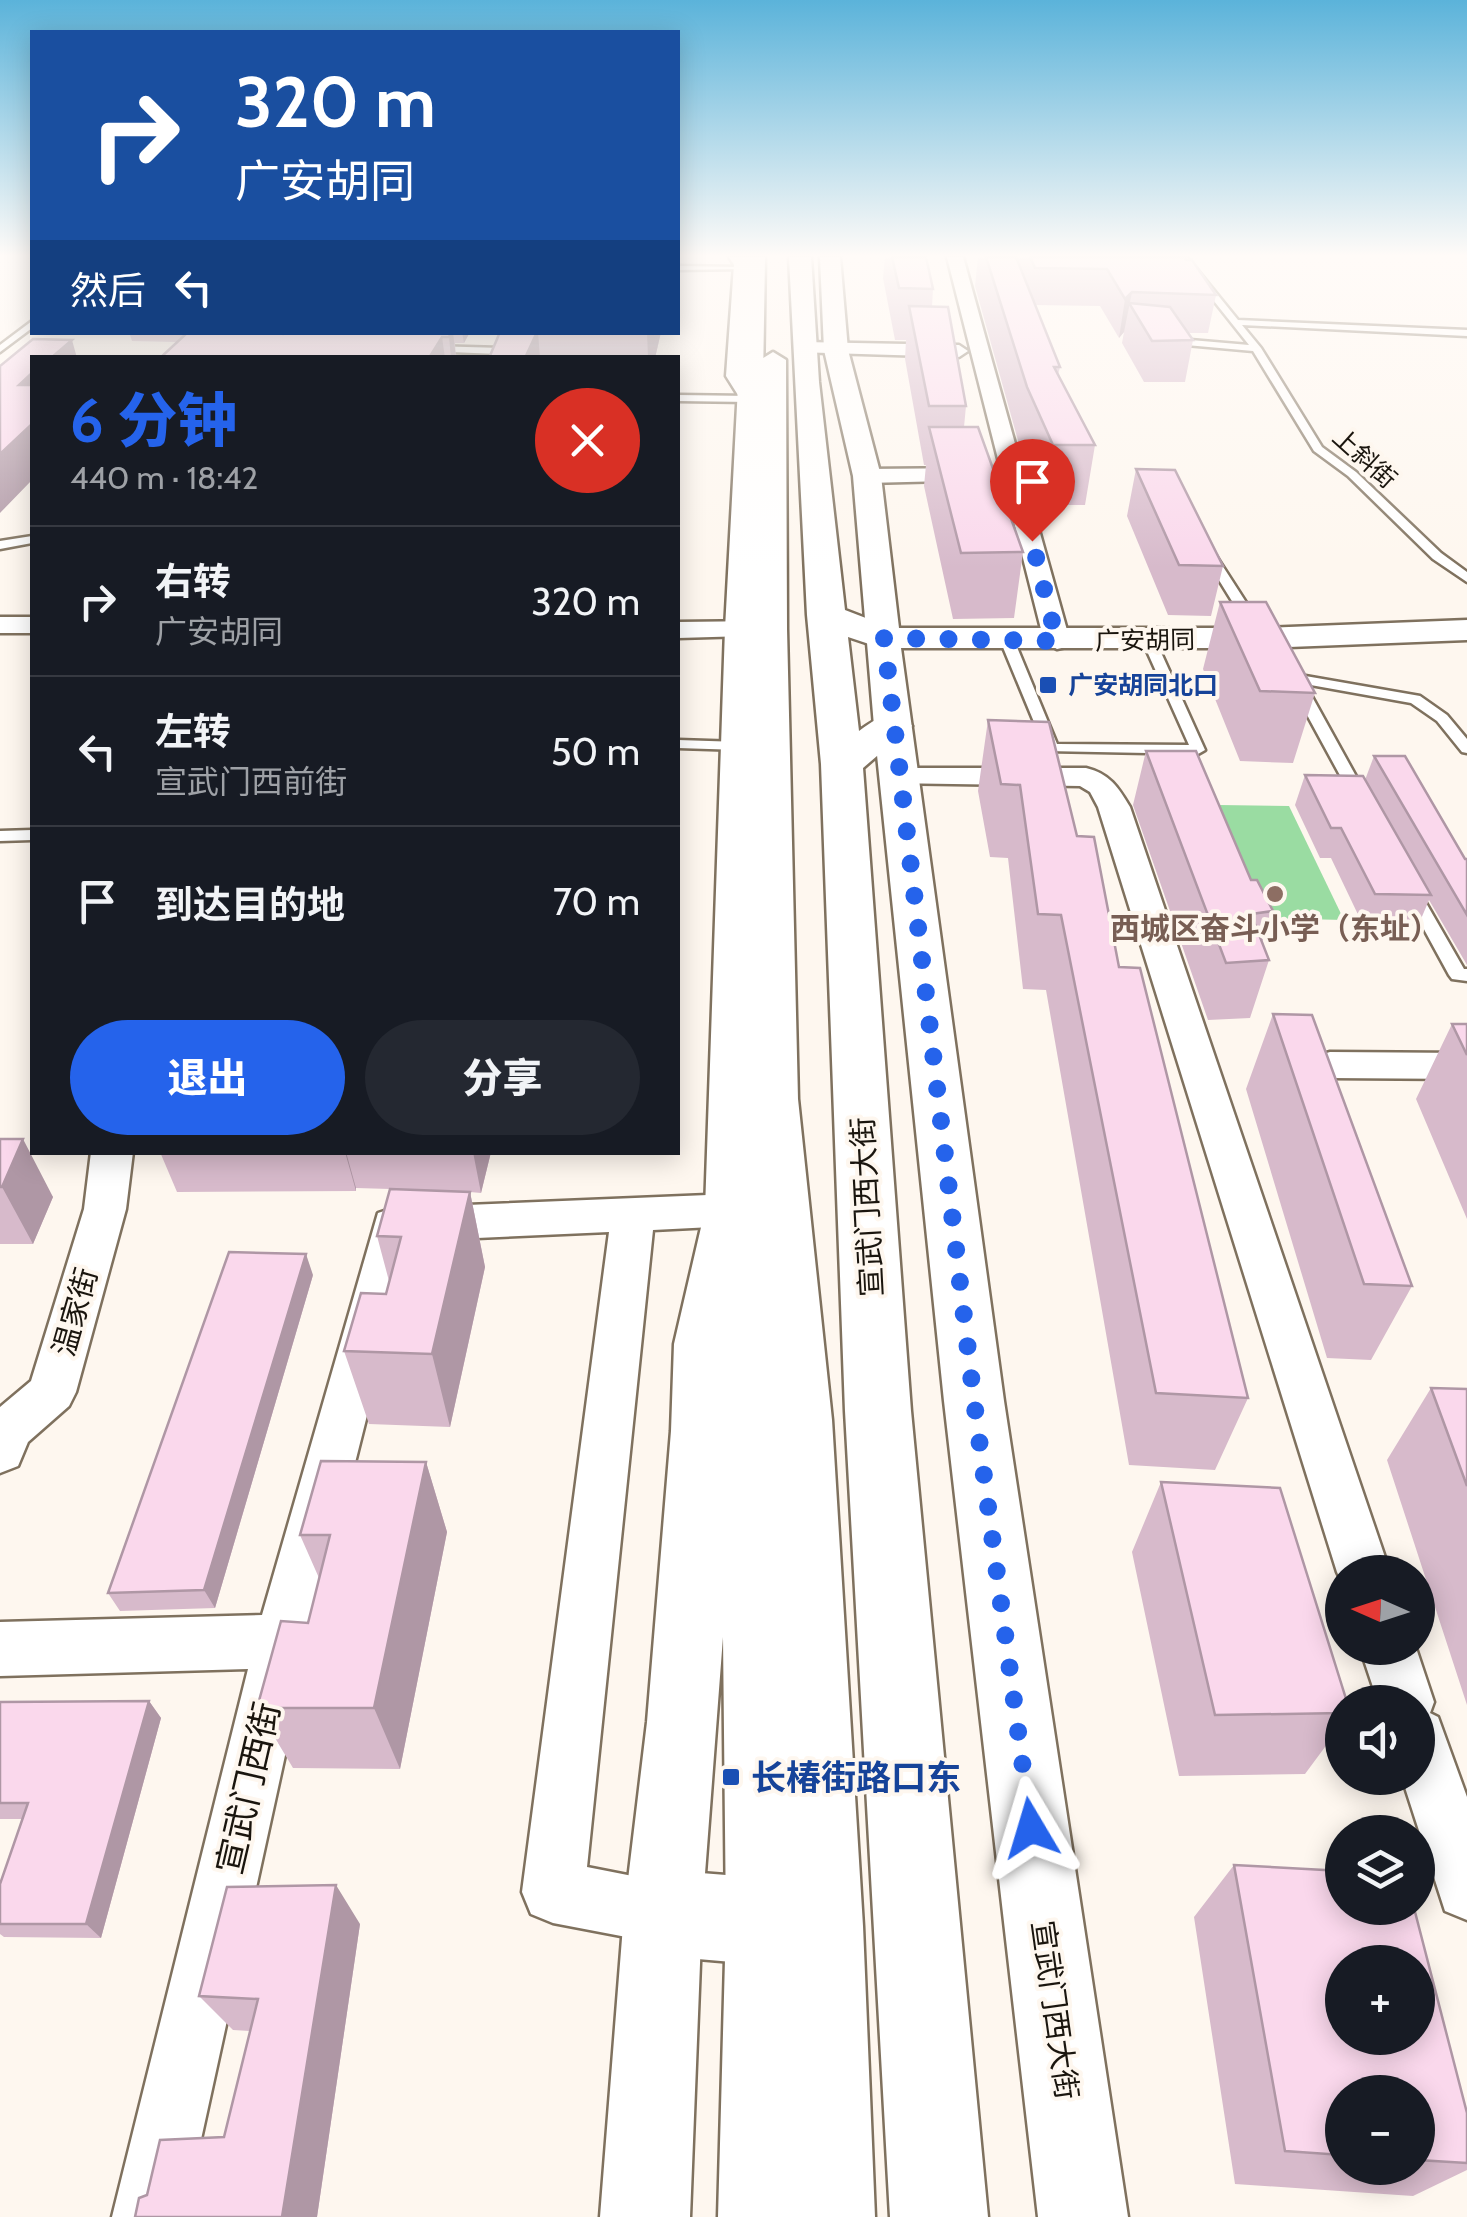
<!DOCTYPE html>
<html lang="zh">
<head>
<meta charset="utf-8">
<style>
	body { margin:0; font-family:Cabin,"Noto Sans SC",sans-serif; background:#242831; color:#f1f3f6; height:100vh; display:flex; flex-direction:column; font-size:38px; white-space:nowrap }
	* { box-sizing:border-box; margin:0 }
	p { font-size:32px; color:#9ea1a6 }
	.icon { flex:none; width:55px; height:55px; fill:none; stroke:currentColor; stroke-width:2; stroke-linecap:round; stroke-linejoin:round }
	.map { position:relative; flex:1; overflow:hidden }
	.details { position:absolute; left:30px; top:355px; width:650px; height:800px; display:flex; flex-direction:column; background:#171b24; border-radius:0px; box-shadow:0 5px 25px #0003 }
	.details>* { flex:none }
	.banner { position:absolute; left:30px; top:30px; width:650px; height:305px; border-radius:0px; box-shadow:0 5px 25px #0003; background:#1a4fa0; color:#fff; overflow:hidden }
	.needle { width:65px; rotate:273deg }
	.fabs { position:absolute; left:1325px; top:1555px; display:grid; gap:20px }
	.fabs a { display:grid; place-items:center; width:110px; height:110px; border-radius:50%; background:#171b24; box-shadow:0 5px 25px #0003; font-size:50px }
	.pin { position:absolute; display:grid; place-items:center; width:85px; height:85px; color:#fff; margin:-102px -42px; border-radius:50% 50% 50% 0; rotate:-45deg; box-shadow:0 0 10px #0007 }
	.pin .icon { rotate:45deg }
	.me { position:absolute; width:110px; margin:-55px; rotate:353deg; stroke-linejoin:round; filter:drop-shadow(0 0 8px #0008) }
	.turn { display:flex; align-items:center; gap:35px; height:210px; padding:0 40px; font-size:45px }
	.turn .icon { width:130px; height:130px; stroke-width:2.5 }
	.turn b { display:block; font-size:70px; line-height:85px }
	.then { display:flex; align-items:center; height:95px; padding:0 40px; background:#0003; gap:20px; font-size:38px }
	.round { display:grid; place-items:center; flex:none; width:105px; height:105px; border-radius:52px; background:#242831 }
	.overview { display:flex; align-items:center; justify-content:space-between; height:170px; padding:0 40px }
	h1 { font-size:60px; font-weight:800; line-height:75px; color:#2563eb }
	.cta { display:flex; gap:20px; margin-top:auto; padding:20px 40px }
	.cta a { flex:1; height:115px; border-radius:60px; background:#2563eb; color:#fff; font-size:40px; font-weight:800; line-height:115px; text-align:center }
	.cta a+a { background:#242831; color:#f1f3f6 }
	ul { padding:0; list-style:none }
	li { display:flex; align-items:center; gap:30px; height:150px; padding:0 40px; border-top:2px solid #363941 }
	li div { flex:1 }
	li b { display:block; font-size:38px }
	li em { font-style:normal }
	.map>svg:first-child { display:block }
	.green { fill:#9adca2 }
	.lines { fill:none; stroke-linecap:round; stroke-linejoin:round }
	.service-casing { stroke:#7f715e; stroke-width:5 }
	.minor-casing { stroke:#7f715e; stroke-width:5 }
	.tertiary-casing { stroke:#7f715e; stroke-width:5 }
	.primary-casing { stroke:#7f715e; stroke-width:5 }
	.service { fill:#fff; fill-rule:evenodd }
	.minor { fill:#fff; fill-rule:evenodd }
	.tertiary { fill:#fff; fill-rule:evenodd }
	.primary { fill:#fff; fill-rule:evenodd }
	.wall { fill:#d7bacb; fill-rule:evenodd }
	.shaded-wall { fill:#af97a5 }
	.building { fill:#fad8ec; stroke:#af97a5; stroke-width:2.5; fill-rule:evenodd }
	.route { stroke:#2563eb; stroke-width:18; stroke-dasharray:0 32.4 }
	.transit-dot { fill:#1a4fb4; stroke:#fef7ef; stroke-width:4 }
	.education-dot { fill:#8d6e63; stroke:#fef7ef; stroke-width:4 }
	.labels { text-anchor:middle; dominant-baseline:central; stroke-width:8; stroke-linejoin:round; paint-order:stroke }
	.far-street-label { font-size:25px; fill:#1a150e; stroke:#fef7ef }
	.far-transit-label { font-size:25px; font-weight:bold; fill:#164399; stroke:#fef7ef; text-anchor:start }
	.education-label { font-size:30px; font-weight:bold; fill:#785e54; stroke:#fef7ef }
	.street-label { font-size:30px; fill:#1a150e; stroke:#fef7ef }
	.near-transit-label { font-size:35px; font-weight:bold; fill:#164399; stroke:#fef7ef; text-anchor:start }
	.near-street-label { font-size:35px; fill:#1a150e; stroke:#fef7ef }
</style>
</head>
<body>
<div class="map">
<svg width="1467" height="2217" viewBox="0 0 1467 2217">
	<rect width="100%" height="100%" fill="#fef7ef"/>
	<path class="green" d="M1219,805L1289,806L1344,920L1265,918Z"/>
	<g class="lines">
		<defs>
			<path id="service" d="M1179,257H1187L1238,320L1467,330V336L1242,325L1261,348L1322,447L1356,472L1441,553L1467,572V582L1433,559L1348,476L1314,451L1253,351L1164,343L1167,338L1249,345Z
				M678,266L742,267L746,269L678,270Z
				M32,321V328L0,352V345Z
				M431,346L502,348L507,351V358H497V354L428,351Z
				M678,395L750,396L755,399L750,402L678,401Z
				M32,536V543L0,549V541Z
				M1203,548H1211L1260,624L1258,627H1248L1201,551Z
				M1007,636L1014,640L1057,744L1189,745L1142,640L1154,637L1205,750L1198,754L1046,751L1000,640Z
				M1294,674L1420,696L1447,715L1467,739V753L1462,752L1437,721L1411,703L1305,684L1368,798L1360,803L1354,801L1287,678Z
				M678,740L740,742L747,746L740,750L678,748Z
				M32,830V840L0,841V831Z
				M1410,884L1418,889L1464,969H1467V981L1452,979L1449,975L1402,889Z"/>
			<path id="minor" d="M729,257H745L750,265L746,376L760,399L750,405L743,403L726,376L734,265Z
				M947,257H963L1070,641L1066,647L1057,649L1044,641Z
				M803,342L959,345L968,351L959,357L796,352V344Z
				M978,468L989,475L986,480L867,483L856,476L867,469Z
				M0,617H32V633H0Z
				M769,621L782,629L778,635L678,638V622Z
				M899,768H1086C1110,774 1118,787 1130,807L1390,1572H1342V1583L1337,1572L1098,807L1090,792L1080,786L888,783L884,777L888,771Z
				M1330,1052L1467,1053V1079L1330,1078L1316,1074L1311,1065L1316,1056Z
				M91,1152H133L126,1209L76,1392L69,1406L28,1442L18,1466L0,1473V1407L31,1381L84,1209Z
				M732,1194L747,1199L753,1210L747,1221L732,1226L653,1230L587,1867L663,1882L685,1891L694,1913L685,1935L663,1944L553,1923L531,1914L522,1892L609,1232L411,1241L310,1641L184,2217H112L248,1669L0,1676V1622L262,1615L378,1213L393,1208Z
				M1360,1648H1416L1434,1702L1430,1713L1438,1717L1467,1797V1920L1445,1911L1402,1778H1418V1702H1378Z"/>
			<path id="tertiary" d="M745,257H765L759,629L757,1221L763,1233L776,1295L804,1923L808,2217H718L726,1923L723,1637L702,1913L690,2217H600L624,1913L647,1722L671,1431L674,1344L705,1210L725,629Z
				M820,257H840L848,350L881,476L899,628H1262L1467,620V640L1262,648H901L1004,1401L1128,2217H1038L944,1401L874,726L853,476L824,350Z"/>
			<path id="primary" d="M789,257H811L819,382L845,610L897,630L902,638L897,646L884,649L848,637L859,731C876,719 885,712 906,717L912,726L863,768L911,1411L988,2217H890L845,1411L821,764L807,615Z
				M773,352L786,360L787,629L798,1099L832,1420L863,1926L875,2217H777V1966L663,1956L632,1944L620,1913L632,1882L663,1870L775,1879L764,1420L752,1226L732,1232L711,1226L703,1210L744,1105L751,629L760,360Z"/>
		</defs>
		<use href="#service" class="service-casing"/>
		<use href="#minor" class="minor-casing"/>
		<use href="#tertiary" class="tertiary-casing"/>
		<use href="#primary" class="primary-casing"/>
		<use href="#service" class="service"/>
		<use href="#minor" class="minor"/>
		<use href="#tertiary" class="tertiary"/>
		<use href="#primary" class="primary"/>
	</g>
	<path class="wall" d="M885,257H926L933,289L932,306L966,406L964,427L1023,552L1014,618L953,619L924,486L926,465H924L905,359L906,340H895L883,278Z
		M978,257H1184L1216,295L1208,333H1188L1193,340L1185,382H1144L1122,343L1124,332L1119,338L1100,306L1035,305L1060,367L1058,375L1095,445L1085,505H1044L1019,444L975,286Z
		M129,332H470L464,343H455L456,358H160L177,342L132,341Z
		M500,332H661L655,358H489Z
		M1136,469L1223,566L1211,616L1168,615L1127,516Z
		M1220,602L1315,693L1293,763L1240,761L1203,669Z
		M988,720L1077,836L1119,967L1248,1398L1215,1470L1129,1465L1046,990L1023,989L1008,858L990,857L978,791Z
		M1146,751L1251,880L1273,911L1262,942L1269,960L1250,1018L1208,1020L1133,805Z
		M1374,756L1465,859H1467V965L1429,900L1418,926L1363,925L1331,858H1320L1295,805L1305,775L1365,780Z
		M1273,1014L1412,1286L1371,1360L1327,1358L1246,1089Z
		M1452,1024H1467V1219L1416,1099Z
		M0,1139L53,1197L33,1244H0Z
		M160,1152H491L481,1193L470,1192L485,1267L450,1427L369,1424L344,1351L386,1294L389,1281L377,1236L390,1189L356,1188V1191L177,1192Z
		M313,1275L215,1608L120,1611L108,1593Z
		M1431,1388L1467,1389V1705L1387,1460Z
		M426,1462L447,1532L400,1769L293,1768L257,1708L308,1623L319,1578L300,1535Z
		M1161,1482L1342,1702V1724L1305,1774L1179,1776L1132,1552Z
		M149,1701L161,1718L101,1938L4,1937L0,1934V1884L22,1819H0V1702Z
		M1234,1865L1467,2113V2170L1413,2196L1235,2184L1194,1917ZM1342,2092H1418V2168H1342Z
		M360,1924L317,2217L147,2195L224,2137L250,2031L233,2030L199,1996Z"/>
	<path class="shaded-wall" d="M1132,292L1124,332L1119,338L1125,299Z
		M451,332H453L456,358H451L449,337Z
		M462,332H470L464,343Z
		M537,332H538L540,358H525Z
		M647,332H661L655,358H648Z
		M442,337L445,358H429Z
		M72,340L77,358H51Z
		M32,373V480L0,513V454L19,385Z
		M23,1139L53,1197L33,1244L2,1187Z
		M345,1152H346L356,1188V1191Z
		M473,1152H491L481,1193Z
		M470,1192L485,1267L450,1427L432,1354Z
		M306,1254L313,1275L215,1608L204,1590Z
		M426,1462L447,1532L400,1769L374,1708Z
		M149,1701L161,1718L101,1938L86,1924Z
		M336,1885L360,1924L317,2217H282Z"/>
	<path class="building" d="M892,257H926L933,289L899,288Z
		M986,257H1016L1060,367H1054L1095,445H1053L1027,387Z
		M1030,257H1184L1186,260H1192L1216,295L1132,292L1125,299L1107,269L1035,268Z
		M1129,303L1170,307L1193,340L1152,341Z
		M909,306L948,307L966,406H929Z
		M188,332H272L283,334L285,332H451L449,337H442L429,358H160Z
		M500,332H537L525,358H489Z
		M33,339L72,340L51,358H32V373L19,385H32V424L0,454V366Z
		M929,427H978L1023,552L961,553Z
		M1136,469L1175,470L1223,566L1179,565Z
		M1220,602H1266L1315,693L1260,691Z
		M988,720L1049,722L1077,836L1094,837L1119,967L1140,968L1248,1398L1156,1393L1061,915L1038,914L1020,785L1001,784Z
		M1146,751H1196L1251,880H1257L1273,911L1251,914L1269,960L1226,963Z
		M1374,756H1405L1465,859H1467V915Z
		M1305,775L1363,776L1431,895L1375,894L1341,828H1331Z
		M1273,1014L1312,1015L1412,1286L1364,1284Z
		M1452,1024H1467V1055Z
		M0,1139H23L2,1187H0Z
		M390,1189L470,1192L432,1354L344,1351L361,1293L386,1294L401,1237L377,1236Z
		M229,1252L306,1254L204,1590L108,1593Z
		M1431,1388L1467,1389V1486Z
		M321,1461L426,1462L374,1708H257L281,1621L308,1623L330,1535H300Z
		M1161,1482L1280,1488L1347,1702H1342V1713L1215,1715Z
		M149,1701L86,1924H0V1884L28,1803H0V1702Z
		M1234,1865L1342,1871V1908H1414L1467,2113V2163L1418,2160V2092H1342V2155L1285,2151ZM1342,1962H1418V2038H1342Z
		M336,1885L282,2217H135L139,2198L147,2195L160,2140L224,2137L258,1999L199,1996L227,1887Z"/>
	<linearGradient id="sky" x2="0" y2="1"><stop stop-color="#5bb3da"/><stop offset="0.45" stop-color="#fffbf8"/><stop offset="1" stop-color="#fffbf8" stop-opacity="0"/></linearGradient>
	<rect width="1467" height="568" fill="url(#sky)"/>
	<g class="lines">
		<path class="route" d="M1031,1828L974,1401L884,638L1057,641L1032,541"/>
	</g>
	<g class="transit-dot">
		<rect x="1038" y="675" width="20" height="20" rx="5"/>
		<rect x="721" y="1767" width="20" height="20" rx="5"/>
	</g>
	<circle class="education-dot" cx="1275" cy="894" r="10"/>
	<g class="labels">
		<g class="far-street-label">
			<text transform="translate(1365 458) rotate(42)">上斜街</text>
			<text transform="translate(1145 640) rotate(-1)">广安胡同</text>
		</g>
		<g class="far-transit-label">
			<text x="1068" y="685">广安胡同北口</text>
		</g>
		<g class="education-label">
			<text x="1275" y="928">西城区奋斗小学（东址）</text>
		</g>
		<g class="street-label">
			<text transform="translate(867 1207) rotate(-93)">宣武门西大街</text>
			<text transform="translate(75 1312) rotate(-74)">温家街</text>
			<text transform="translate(1055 2010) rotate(82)">宣武门西大街</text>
		</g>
		<g class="near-transit-label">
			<text x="751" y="1777">长椿街路口东</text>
		</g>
		<g class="near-street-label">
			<text transform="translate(248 1788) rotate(-77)">宣武门西街</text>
		</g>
	</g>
</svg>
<div class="fabs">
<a><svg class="needle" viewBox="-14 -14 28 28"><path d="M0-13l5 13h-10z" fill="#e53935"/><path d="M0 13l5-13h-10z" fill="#9ea1a6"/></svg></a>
<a><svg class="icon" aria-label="sound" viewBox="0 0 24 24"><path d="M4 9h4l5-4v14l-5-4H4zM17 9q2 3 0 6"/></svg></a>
<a><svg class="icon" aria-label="layers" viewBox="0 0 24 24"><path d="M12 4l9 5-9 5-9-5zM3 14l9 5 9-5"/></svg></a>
<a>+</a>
<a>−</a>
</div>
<div class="pin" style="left:1032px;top:541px;background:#d93025"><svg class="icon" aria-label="arrive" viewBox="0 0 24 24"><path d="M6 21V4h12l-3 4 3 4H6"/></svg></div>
<svg class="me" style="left:1031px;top:1828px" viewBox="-20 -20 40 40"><path d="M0-17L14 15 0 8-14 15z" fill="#2563eb" stroke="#fff" stroke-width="4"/></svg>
<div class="banner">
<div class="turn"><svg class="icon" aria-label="right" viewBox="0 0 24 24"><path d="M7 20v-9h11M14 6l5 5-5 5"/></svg><div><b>320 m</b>广安胡同</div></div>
<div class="then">然后<svg class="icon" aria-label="left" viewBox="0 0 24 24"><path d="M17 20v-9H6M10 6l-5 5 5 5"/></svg></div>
</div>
<section class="details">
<div class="overview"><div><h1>6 分钟</h1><p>440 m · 18:42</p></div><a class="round" style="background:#d93025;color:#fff"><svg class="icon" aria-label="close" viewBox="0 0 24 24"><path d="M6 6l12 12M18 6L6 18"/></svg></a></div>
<ul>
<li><svg class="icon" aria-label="right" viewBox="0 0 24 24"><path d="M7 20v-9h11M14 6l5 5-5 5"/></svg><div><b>右转</b><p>广安胡同</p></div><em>320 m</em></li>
<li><svg class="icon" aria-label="left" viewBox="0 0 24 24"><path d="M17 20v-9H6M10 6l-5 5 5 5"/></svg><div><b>左转</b><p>宣武门西前街</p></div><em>50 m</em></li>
<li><svg class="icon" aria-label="arrive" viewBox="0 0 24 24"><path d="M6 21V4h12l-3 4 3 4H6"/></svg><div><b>到达目的地</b></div><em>70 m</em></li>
</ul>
<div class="cta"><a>退出</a><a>分享</a></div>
</section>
</div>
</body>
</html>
